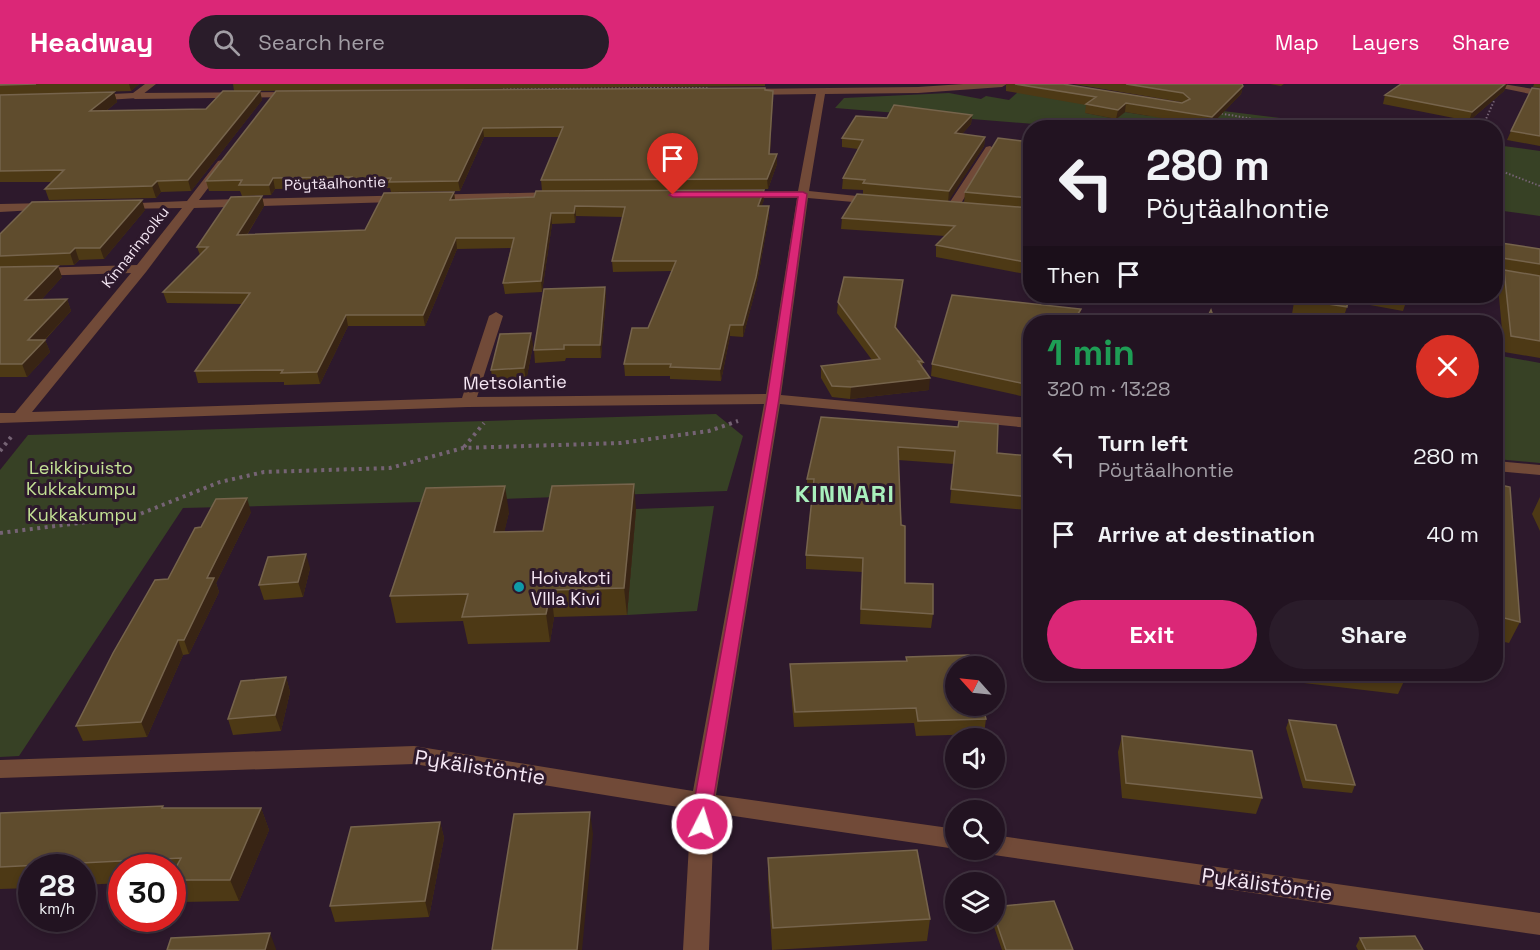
<!DOCTYPE html>
<html lang="en">
<head>
<meta charset="utf-8">
<style>
	body { margin:0; font-family:"Space Grotesk",sans-serif; background:#2a1c2a; color:#f1f3f6; height:100vh; display:flex; flex-direction:column; font-size:22px; white-space:nowrap }
	* { box-sizing:border-box; margin:0 }
	p { font-size:20px; color:#a29ea5 }
	.icon { flex:none; width:33px; height:33px; fill:none; stroke:currentColor; stroke-width:2; stroke-linecap:round; stroke-linejoin:round }
	.map { position:relative; flex:1; overflow:hidden }
	.sheet { position:absolute; left:1023px; top:231px; width:480px; height:366px; display:flex; flex-direction:column; background:#221321; border-radius:24px; box-shadow:0 3px 9px #0003,0 0 0 2px #3f323f }
	.sheet>* { flex:none }
	.top-card { position:absolute; left:1023px; top:36px; width:480px; height:183px; border-radius:24px; box-shadow:0 3px 9px #0003,0 0 0 2px #3f323f; background:#221321; color:#f1f3f6; overflow:hidden }
	.needle { width:39px; rotate:297deg }
	.buttons { position:absolute; left:945px; top:572px; display:grid; gap:12px }
	.buttons a { display:grid; place-items:center; width:60px; height:60px; border-radius:50%; background:#221321; box-shadow:0 3px 9px #0003,0 0 0 2px #3f323f; font-size:30px }
	.speed { position:absolute; left:18px; top:770px; display:flex; gap:12px; font-size:30px; font-weight:700; text-align:center }
	.speed>* { display:grid; place-content:center; width:78px; height:78px; border-radius:50%; background:#221321; box-shadow:0 3px 9px #0003,0 0 0 2px #3f323f; line-height:1 }
	.speed small { font-size:15px; font-weight:400 }
	.speed .limit { border:9px solid #d22; background:#fff; color:#111 }
	.pin { position:absolute; display:grid; place-items:center; width:51px; height:51px; color:#fff; margin:-62px -26px; border-radius:50% 50% 50% 0; rotate:-45deg; box-shadow:0 0 6px #0007 }
	.pin .icon { rotate:45deg }
	.me { position:absolute; width:66px; margin:-33px; rotate:5deg; stroke-linejoin:round; filter:drop-shadow(0 0 4px #0008) }
	.turn { display:flex; align-items:center; gap:21px; height:126px; padding:0 24px; font-size:27px }
	.turn .icon { width:78px; height:78px; stroke-width:2.5 }
	.turn b { display:block; font-size:42px; line-height:51px }
	.then { display:flex; align-items:center; height:57px; padding:0 24px; background:#0003; gap:12px; font-size:22px }
	.round { display:grid; place-items:center; flex:none; width:63px; height:63px; border-radius:32px; background:#2a1c2a }
	.headline { display:flex; align-items:center; justify-content:space-between; height:102px; padding:0 24px }
	h1 { font-size:36px; font-weight:600; line-height:45px; color:#1e9e55 }
	.primary-button { display:flex; gap:12px; margin-top:auto; padding:12px 24px }
	.primary-button a { flex:1; height:69px; border-radius:36px; background:#db2777; color:#fff; font-size:24px; font-weight:600; line-height:69px; text-align:center }
	.primary-button a+a { background:#2a1c2a; color:#f1f3f6 }
	ul { padding:0; list-style:none }
	li { display:flex; align-items:center; gap:18px; height:78px; padding:0 24px }
	li div { flex:1 }
	li b { display:block; font-size:22px }
	li em { font-style:normal }
	header { display:flex; align-items:center; gap:36px; box-sizing:border-box; height:84px; padding:0 30px; background:#db2777; color:#fff }
	header strong { font-size:28px }
	nav { display:flex; gap:33px; margin-inline-start:auto; font-size:21px }
	.search { width:420px; height:54px; background:#2a1c2a; display:flex; align-items:center; gap:15px; box-sizing:border-box; padding:0 21px; border-radius:33px; color:#a29ea5; font-size:22px }
	.map>svg:first-child { display:block }
	.green { fill:#374125 }
	.lines { fill:none; stroke-linecap:round; stroke-linejoin:round }
	.path-far1 { stroke:#756374; stroke-width:2; stroke-dasharray:1.5 2; stroke-linecap:butt }
	.path { stroke:#756374; stroke-width:4; stroke-dasharray:3 4.5; stroke-linecap:butt }
	.minor { fill:#714a38; fill-rule:evenodd }
	.tertiary { fill:#714a38; fill-rule:evenodd }
	.wall { fill:#4d3915 }
	.shaded-wall { fill:#382414 }
	.building { fill:#5f4c2d; stroke:#76644c; stroke-width:1.5 }
	.route { fill:#db2777; stroke:#8e194d; stroke-width:1.5 }
	.culture-dot { fill:#0f9aa8; stroke:#2d192c; stroke-width:2 }
	.labels { text-anchor:middle; dominant-baseline:central; stroke-width:6; stroke-linejoin:round; paint-order:stroke }
	.far-street-label { font-size:15px; fill:#f5e7f4; stroke:#2d192c }
	.street-label { font-size:18px; fill:#f5e7f4; stroke:#2d192c }
	.park-label { font-size:18px; fill:#c4e295; stroke:#2d192c }
	.poi-label { font-size:18px; fill:#f5e7f4; stroke:#2d192c; text-anchor:start }
	.near-street-label { font-size:21px; fill:#f5e7f4; stroke:#2d192c }
	.district-label { font-size:24px; font-weight:bold; letter-spacing:1.5px; fill:#a9f0bd; stroke:#2d192c }
</style>
</head>
<body>
<header>
<strong>Headway</strong>
<div class="search"><svg class="icon" aria-label="search" viewBox="0 0 24 24"><circle cx="10" cy="10" r="6"/><path d="M15 15l6 6"/></svg>Search here</div>
<nav><a>Map</a><a>Layers</a><a>Share</a></nav>
</header>
<div class="map">
<svg width="1540" height="866" viewBox="0 0 1540 866">
	<rect width="100%" height="100%" fill="#2d192c"/>
	<path class="green" d="M1019,7L1094,22L1086,29L1116,35L1125,28L1150,32L1157,25L1223,27L1354,43L1031,44L1034,40L835,24L844,14L949,9L981,15L986,12L1009,16Z
		M1496,61L1540,67V132L1496,126Z
		M1496,271L1540,279V379L1496,375Z
		M716,330L743,352L727,407L421,418L183,424L19,672L0,673V386L28,351Z
		M714,422L697,527L627,531L636,425Z"/>
	<g class="lines">
		<path class="path-far1" d="M503,4H709
			M1218,29L1306,44
			M1482,44L1494,17
			M1496,85L1540,102"/>
		<path class="path" d="M464,363L484,339
			M0,367L11,353
			M0,449L135,432L220,398L264,388L390,384L463,364L621,359L709,347L738,337"/>
		<path class="minor" d="M963,0H1007L1002,3L918,9L825,10L809,107L876,114L882,117L876,120L808,114L781,311L1030,334V344L780,320L716,711L956,745V765L714,729L709,866H683L691,725L414,680L0,694V676L414,662L693,707L764,320L468,323L0,339V329H15L131,189L0,193V185L137,181L182,124L118,125L112,122L114,120L187,117L218,77L222,76L227,79L199,116L559,108L563,109V113L194,124L146,188L32,328L462,314L489,232L496,228L503,232L477,313L766,310L797,114H739L733,111L739,108L798,107L816,10L749,11L744,8L749,5L918,3Z
			M1482,0H1503L1540,6V12Z
			M298,8L303,11L301,13L135,15L130,12L135,9Z
			M990,62L995,65L958,124L952,128L948,126L946,124L986,63Z
			M49,119L53,121V125L0,128V120Z
			M1496,191L1540,198V206L1496,199Z
			M1496,377L1540,381V391L1496,387Z
			M994,751L1540,829V851L994,771L985,768L984,765H994Z"/>
		<path class="tertiary" d="M145,0H156L138,14L91,17L86,14L91,11L133,9Z"/>
	</g>
	<path class="wall" d="M0,0H139L131,7L0,11Z
		M233,0H765V2L260,7L262,16L191,107L161,108L156,114L49,116L45,105L53,98H0V11L114,8L117,18L106,27L206,25L234,7Z
		M1006,0H1063L1183,19L1181,18L1073,0H1242L1243,2L1241,10L1210,42L1125,28L1116,35L1085,29L1086,21L1006,7Z
		M1270,0H1284L1281,2Z
		M1401,0H1507L1504,7L1469,37L1383,20L1385,11Z
		M1534,0H1540V4L1533,3Z
		M1540,5V62L1507,56L1511,47Z
		M276,7H773L770,70H777V80L768,105L542,107L541,96L559,53H484L460,107L391,108L390,104L353,105V104L275,105L271,111L242,112L240,107H209L206,97Z
		M972,31L971,40L962,50L985,53L984,62L948,117L964,119L965,108L1030,58V191L936,173V161L945,152L841,145L842,134L863,110V106L842,105L843,94L858,65L842,63V54L887,34Z
		M454,108L455,116H764L761,122L769,132L756,204L743,253L730,252L721,297L670,295V292H625L624,280L648,244L672,187L613,188L612,177L623,133L576,132L575,139L552,140L542,208L505,210L503,199L511,164L457,165L425,242H348L320,300L284,301V298L198,299L195,287L242,220L167,219L163,208L200,171L197,163L262,112L264,122L247,151L365,146Z
		M145,126L104,175L79,176L74,181L0,183V150Z
		M1501,159L1540,165V274L1504,268L1498,202L1503,190L1497,189L1496,176V173Z
		M0,183L62,193L42,215H67L71,227L45,256L50,268L27,293H0Z
		M903,196L902,207L896,244L923,278L922,283L929,306L850,315L832,313L821,294V282L872,276L837,229L838,218Z
		M605,203L606,215L601,274H566L565,277L535,279L534,266Z
		M952,211L1081,225L1078,238H1030V314L931,292L932,280Z
		M1295,212H1435L1433,216L1408,212L1403,227L1348,217L1347,223L1342,238L1292,230Z
		M533,261L526,297L493,299L491,286Z
		M821,333L997,369L1030,413L1027,426L950,419L954,380L898,376L905,499L933,530L931,544L860,540L862,488L806,485V471L812,409H807V395Z
		M1496,400L1520,538L1509,559L1496,556Z
		M1540,413V447L1532,430Z
		M636,425L627,531L554,533L550,558L468,560L463,537L396,539L390,512L509,428L504,448L543,447Z
		M251,428L216,499L219,508L189,570L183,571L147,653L83,657L76,642L201,443Z
		M310,484L303,513L264,516L259,501Z
		M906,573L986,635L984,650L916,652L914,639L794,643L790,596V580L906,577Z
		M1200,590H1226L1225,593Z
		M1276,590H1403L1405,595L1398,610L1278,596Z
		M286,593L290,608L281,647L233,651L228,635Z
		M1289,636L1355,701L1352,709L1303,704L1286,644Z
		M1122,652L1262,714L1256,730L1122,714L1118,668Z
		M164,724H261L269,746L239,817L180,818L172,801V783H122V799L82,801V783H32V804L0,805V729Z
		M440,738L444,754L429,833L335,838L330,822Z
		M768,774L930,835L927,857L772,866L768,797Z
		M994,823L1073,866H1002L992,837H994Z
		M1360,854L1423,866H1358L1356,862Z"/>
	<path class="shaded-wall" d="M129,0H139L131,7Z
		M1505,0H1507L1504,7L1469,37L1472,28Z
		M1243,2L1241,10L1210,42L1212,33Z
		M260,7L262,16L191,107L188,96Z
		M773,7V16L769,80V70Z
		M114,8L117,18L93,37L90,27Z
		M1126,19L1125,28L1116,35L1118,26Z
		M972,31L971,40L955,58V49Z
		M483,44L484,53L460,107L458,97Z
		M985,53L984,62L948,118L949,107Z
		M777,70V80L768,105L767,95Z
		M273,94L275,105L271,111L269,101Z
		M157,97L161,108L156,114L152,102Z
		M764,106V116L758,132V122Z
		M454,108L455,118L450,116Z
		M262,112L264,122L240,162L237,151Z
		M142,116L145,126L104,175L100,164Z
		M575,122L576,132L575,139L574,129Z
		M769,122V132L756,204L743,253V241Z
		M551,129L552,140L542,208L541,197Z
		M456,154L457,165L425,242L423,231Z
		M75,164L79,176L74,181L70,169Z
		M58,182L62,193L30,228L25,216Z
		M903,196L902,207L895,254V243Z
		M605,203L606,215L601,274L600,261Z
		M67,215L71,227L33,268L28,256Z
		M1081,225L1078,238H1073Z
		M346,231L348,242L320,300L317,288Z
		M730,241V252L721,297L720,285Z
		M531,249L533,261L526,297L524,284Z
		M45,256L50,268L27,293L22,280Z
		M930,294L929,306L850,315L851,303Z
		M634,400L636,425L627,531L624,504Z
		M505,402L509,428L498,475L494,448Z
		M247,414L251,428L216,499L219,508L189,570L184,556L207,494Z
		M306,470L310,484L303,513L298,498Z
		M551,506L554,533L550,558L546,530Z
		M178,556L183,571L147,653L141,638Z
		M286,593L290,608L281,647L275,631Z
		M261,724L269,746L239,817L230,796Z
		M590,728L593,750L582,866H577Z
		M440,738L444,754L429,833L425,817Z
		M270,849L276,865V866H265Z"/>
	<path class="building" d="M0,0H36L0,1Z
		M1015,0H1063L1182,19L1190,15L1183,9L1126,0H1242L1243,2L1212,33L1126,19L1118,26L1086,20L1096,13Z
		M1401,0H1505L1472,28L1385,11Z
		M765,4V6L773,7L769,70H777L767,95L541,96L563,43L483,44L458,97L389,98L391,94L351,95L352,93L273,94L269,101H239L242,96L206,97L276,7Z
		M1532,4L1540,5V52L1511,47Z
		M223,7H260L188,96L157,97L152,102L45,105L64,86L0,87V11L114,8L90,27L206,25Z
		M894,21L972,31L955,49L985,53L949,107L863,99L865,96L843,94L863,56L842,54L856,32L887,34Z
		M998,54L1030,58V114L965,108Z
		M764,106L758,122H769L756,193L743,241H730L720,285L670,283L671,280H624L632,244H648L676,177H612L625,123L575,122L574,129H551L541,197L503,199L514,154H456L423,231H346L317,288L281,289L283,286L195,287L250,209L163,208L208,163H197L231,113L262,112L237,151L365,146L384,109L454,108L450,116L534,113L536,107Z
		M857,110L1030,124V179L936,161L955,142L842,134Z
		M142,116L100,164H75L70,169L0,172V150L32,118Z
		M1501,159L1540,165V180L1502,174Z
		M58,182L25,216L67,215L28,256H45L22,280H0V183Z
		M1504,186L1540,192V257L1511,252Z
		M844,193L903,196L895,243L923,278L918,277L930,294L851,303L832,302L821,282L880,275L838,218Z
		M605,203L600,261H564V265L534,266L544,205Z
		M952,211L1081,225L1073,238H1030V301L932,280Z
		M1296,212H1348L1347,223L1296,215Z
		M1211,226L1215,238H1205Z
		M531,249L524,284L491,286L500,250Z
		M821,333L958,343L959,337L998,340L997,369L1030,372V413L951,405L955,367L898,363L901,441L905,442V499L933,500V530L861,525L863,474L806,471L814,395H807Z
		M634,400L624,504L551,506L546,530L462,533L468,510L390,512L426,404L505,402L494,448L543,447L552,402Z
		M1496,400L1510,403L1520,538L1496,532Z
		M247,414L207,494H214L184,556H178L141,638L76,642L113,569L155,496L168,495L195,444L201,443L216,415Z
		M306,470L298,498L259,501L268,473Z
		M969,571L972,582H956V621H982L986,635L918,637L916,624L795,628L790,580L907,577L906,573Z
		M1357,590H1403L1405,595Z
		M286,593L275,631L228,635L241,597Z
		M1289,636L1336,641L1355,701L1306,696Z
		M1122,652L1252,667L1262,714L1126,699Z
		M163,722L162,724H261L230,796H172V791L181,774L0,783V729Z
		M590,728L577,866H492L514,730Z
		M440,738L425,817L330,822L351,743Z
		M917,766L930,835L773,844L768,774Z
		M1054,817L1073,866H1006L994,831V823Z
		M270,849L265,866H167L171,854Z
		M1415,852L1423,866H1366L1360,854Z"/>
	<path class="route" d="M803,108L807,110L779,315L713,718L712,740L709,745L702,747L696,745L693,740L694,718L767,315L798,113H673L669,111L673,108Z"/>
	<circle class="culture-dot" cx="519" cy="503" r="6"/>
	<g class="labels">
		<g class="far-street-label">
			<text transform="translate(335 99) rotate(-2)">Pöytäalhontie</text>
			<text transform="translate(135 163) rotate(-52)">Kinnarinpolku</text>
		</g>
		<g class="street-label">
			<text transform="translate(515 298) rotate(-1)">Metsolantie</text>
		</g>
		<g class="park-label">
			<text x="81" y="383">Leikkipuisto<tspan x="81" dy="21">Kukkakumpu</tspan></text>
			<text x="82" y="430">Kukkakumpu</text>
		</g>
		<g class="poi-label">
			<text x="531" y="493">Hoivakoti<tspan x="531" dy="21">VIlla Kivi</tspan></text>
		</g>
		<g class="near-street-label">
			<text transform="translate(480 683) rotate(9)">Pykälistöntie</text>
			<text transform="translate(1267 800) rotate(8)">Pykälistöntie</text>
		</g>
		<g class="district-label">
			<text x="845" y="409">KINNARI</text>
		</g>
	</g>
</svg>
<div class="buttons">
<a><svg class="needle" viewBox="-14 -14 28 28"><path d="M0-13l5 13h-10z" fill="#e53935"/><path d="M0 13l5-13h-10z" fill="#a29ea5"/></svg></a>
<a><svg class="icon" aria-label="sound" viewBox="0 0 24 24"><path d="M4 9h4l5-4v14l-5-4H4zM17 9q2 3 0 6"/></svg></a>
<a><svg class="icon" aria-label="search" viewBox="0 0 24 24"><circle cx="10" cy="10" r="6"/><path d="M15 15l6 6"/></svg></a>
<a><svg class="icon" aria-label="layers" viewBox="0 0 24 24"><path d="M12 4l9 5-9 5-9-5zM3 14l9 5 9-5"/></svg></a>
</div>
<div class="speed"><div>28<small>km/h</small></div><div class="limit">30</div></div>
<div class="pin" style="left:673px;top:111px;background:#d93025"><svg class="icon" aria-label="arrive" viewBox="0 0 24 24"><path d="M6 21V4h12l-3 4 3 4H6"/></svg></div>
<svg class="me" style="left:702px;top:740px" viewBox="-20 -20 40 40"><circle r="17" fill="#db2777" stroke="#fff" stroke-width="3"/><path d="M0-11L8 9 0 5-8 9z" fill="#fff"/></svg>
<div class="top-card">
<div class="turn"><svg class="icon" aria-label="left" viewBox="0 0 24 24"><path d="M17 20v-9H6M10 6l-5 5 5 5"/></svg><div><b>280 m</b>Pöytäalhontie</div></div>
<div class="then">Then<svg class="icon" aria-label="arrive" viewBox="0 0 24 24"><path d="M6 21V4h12l-3 4 3 4H6"/></svg></div>
</div>
<section class="sheet">
<div class="headline"><div><h1>1 min</h1><p>320 m · 13:28</p></div><a class="round" style="background:#d93025;color:#fff"><svg class="icon" aria-label="close" viewBox="0 0 24 24"><path d="M6 6l12 12M18 6L6 18"/></svg></a></div>
<ul>
<li><svg class="icon" aria-label="left" viewBox="0 0 24 24"><path d="M17 20v-9H6M10 6l-5 5 5 5"/></svg><div><b>Turn left</b><p>Pöytäalhontie</p></div><em>280 m</em></li>
<li><svg class="icon" aria-label="arrive" viewBox="0 0 24 24"><path d="M6 21V4h12l-3 4 3 4H6"/></svg><div><b>Arrive at destination</b></div><em>40 m</em></li>
</ul>
<div class="primary-button"><a>Exit</a><a>Share</a></div>
</section>
</div>
</body>
</html>
